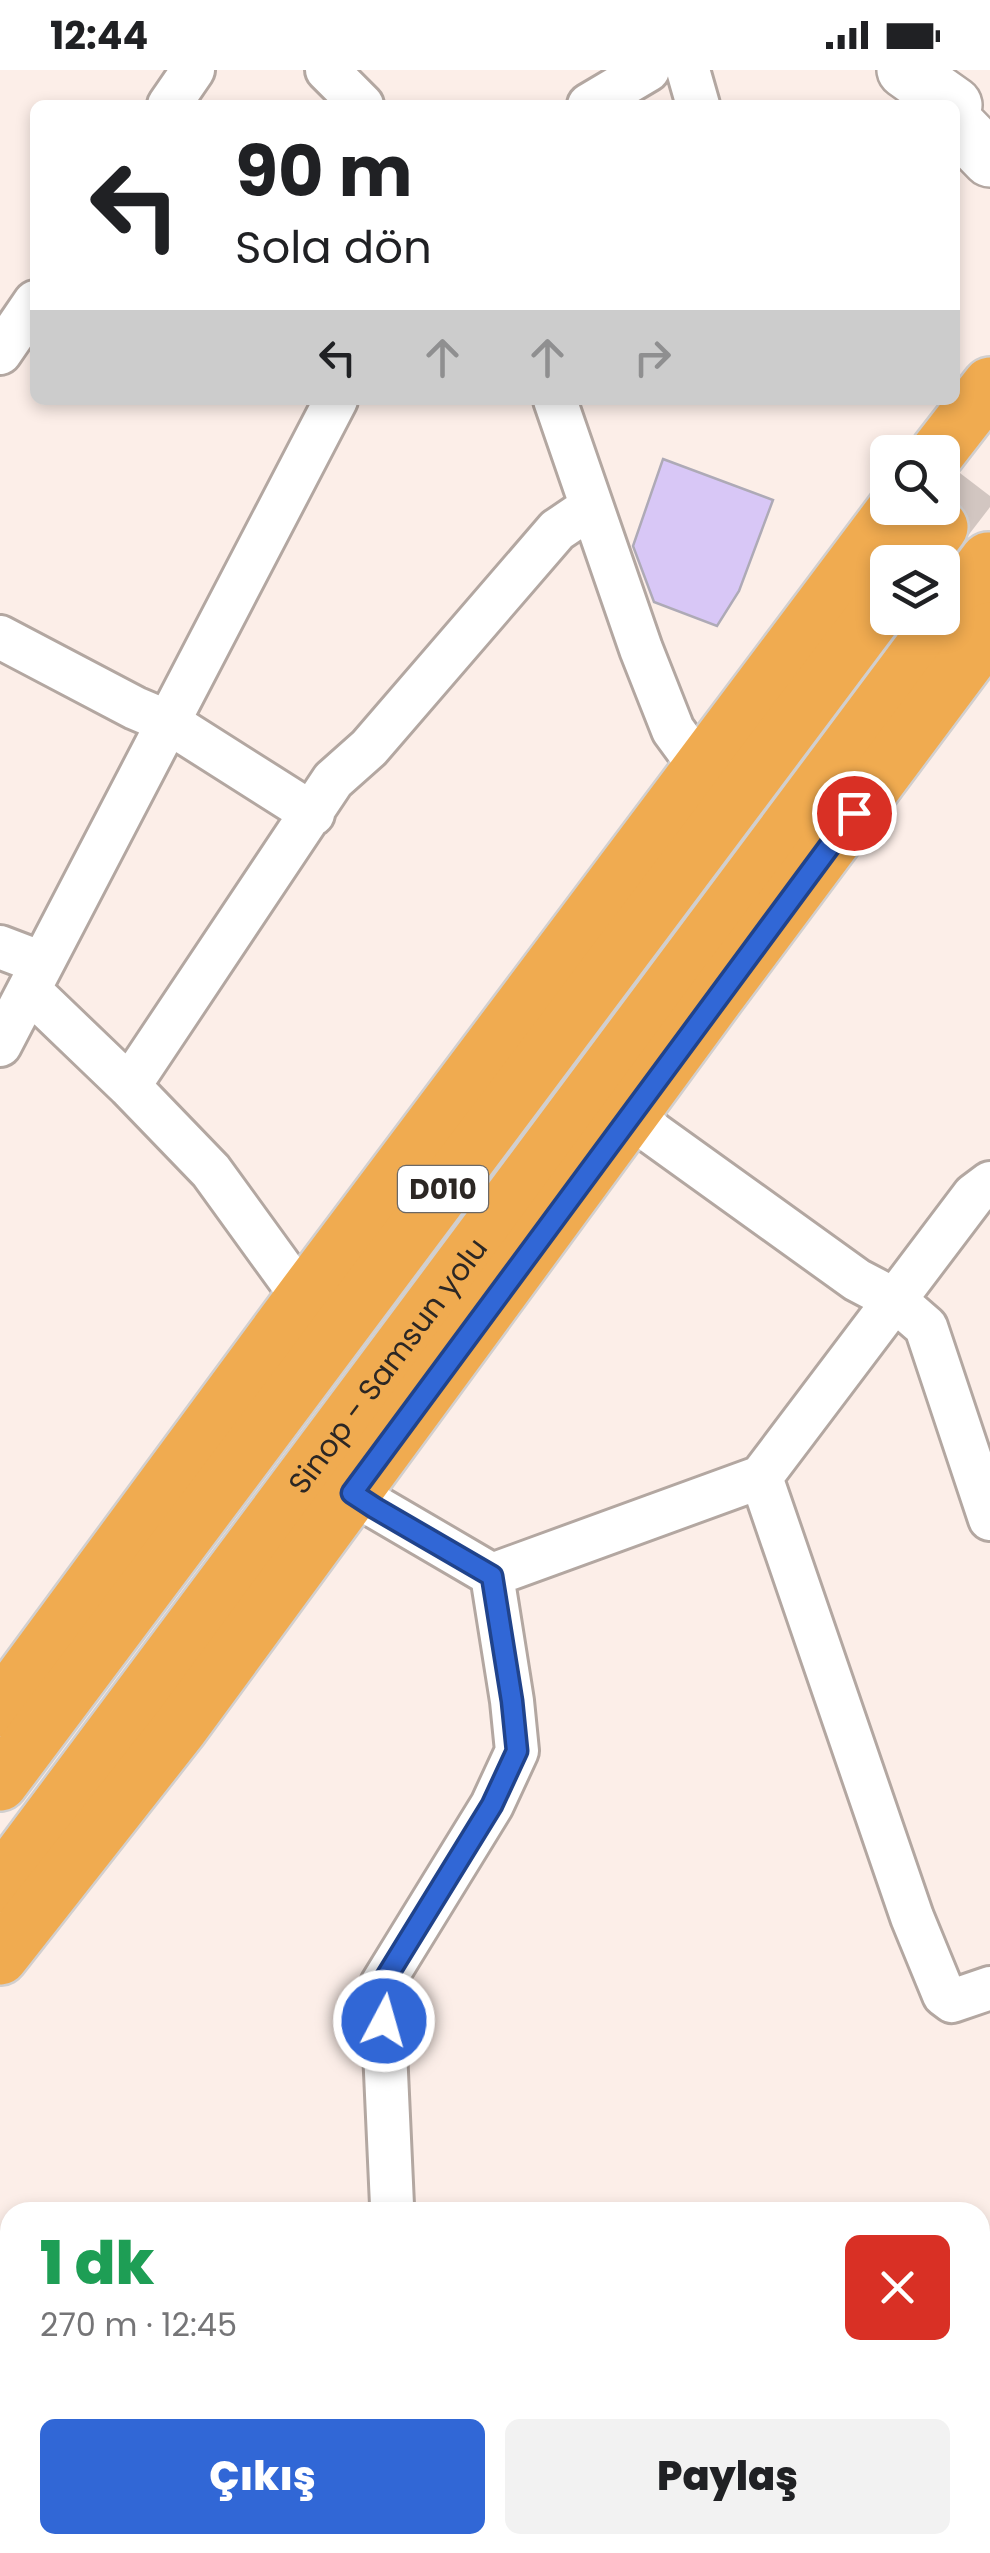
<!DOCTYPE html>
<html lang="tr">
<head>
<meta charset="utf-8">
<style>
	body { margin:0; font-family:Poppins,sans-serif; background:#f2f2f2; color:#202124; height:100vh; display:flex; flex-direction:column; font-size:38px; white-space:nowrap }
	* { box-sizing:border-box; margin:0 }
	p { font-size:32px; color:#757577 }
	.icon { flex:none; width:55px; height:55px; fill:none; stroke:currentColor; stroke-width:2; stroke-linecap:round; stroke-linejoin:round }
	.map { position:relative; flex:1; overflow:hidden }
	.sheet { position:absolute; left:0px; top:2132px; width:990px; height:352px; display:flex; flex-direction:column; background:#fff; border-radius:30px 30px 0 0; box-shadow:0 5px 15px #0003 }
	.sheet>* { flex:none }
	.guide { position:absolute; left:30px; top:30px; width:930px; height:305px; border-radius:15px; box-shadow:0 5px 15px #0003; background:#fff; color:#202124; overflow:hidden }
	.fabs { position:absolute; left:870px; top:365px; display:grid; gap:20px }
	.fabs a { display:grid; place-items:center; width:90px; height:90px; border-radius:15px; background:#fff; box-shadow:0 5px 15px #0003; font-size:50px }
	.pin { position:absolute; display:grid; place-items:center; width:85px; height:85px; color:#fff; margin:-42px; border:5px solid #fff; border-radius:50%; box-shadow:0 2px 10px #0007 }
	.me { position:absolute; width:110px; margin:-55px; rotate:6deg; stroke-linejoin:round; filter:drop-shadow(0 0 8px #0008) }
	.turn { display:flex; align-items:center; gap:35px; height:210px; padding:0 40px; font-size:45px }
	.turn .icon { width:130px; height:130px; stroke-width:2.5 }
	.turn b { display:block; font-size:70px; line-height:85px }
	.lanes { display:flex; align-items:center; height:95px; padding:0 40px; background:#0003; justify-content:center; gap:50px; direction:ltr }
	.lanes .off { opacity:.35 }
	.round { display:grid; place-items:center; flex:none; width:105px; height:105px; border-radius:15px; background:#f2f2f2 }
	.summary { display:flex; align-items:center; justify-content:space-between; height:170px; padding:0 40px }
	h1 { font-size:60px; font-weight:800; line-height:75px; color:#1e9e55 }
	.button { display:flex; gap:20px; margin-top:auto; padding:20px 40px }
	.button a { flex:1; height:115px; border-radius:15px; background:#3167d6; color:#fff; font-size:40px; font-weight:800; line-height:115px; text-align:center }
	.button a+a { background:#f2f2f2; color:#202124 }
	.status { display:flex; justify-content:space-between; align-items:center; height:70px; padding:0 50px; background:#fff; direction:ltr }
	.status svg { height:28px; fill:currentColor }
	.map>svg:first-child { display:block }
	.building { fill:#d8c7f6; stroke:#aeaab6; stroke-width:2.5 }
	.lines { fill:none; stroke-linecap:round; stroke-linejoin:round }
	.highway-tunnel { stroke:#d2c6c1; stroke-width:55; stroke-dasharray:55 28; stroke-linecap:butt }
	.street-casing { stroke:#b3a7a1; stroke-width:48 }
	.secondary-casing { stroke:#b3a7a1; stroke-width:60 }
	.highway-casing { stroke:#d1cfcf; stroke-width:60 }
	.street { stroke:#fff; stroke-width:42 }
	.secondary { stroke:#fff; stroke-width:55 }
	.highway { stroke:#f0ab50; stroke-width:55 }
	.route-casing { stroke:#20438b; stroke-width:25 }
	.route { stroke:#3167d6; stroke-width:18 }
	.labels { text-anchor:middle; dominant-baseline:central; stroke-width:8; stroke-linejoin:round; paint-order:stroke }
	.shield { fill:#fff; stroke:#6b6866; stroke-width:2.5 }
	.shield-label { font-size:28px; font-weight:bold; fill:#2c2724 }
	.street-label { font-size:30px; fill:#2c2724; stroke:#fff }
</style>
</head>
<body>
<div class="status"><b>12:44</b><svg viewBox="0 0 49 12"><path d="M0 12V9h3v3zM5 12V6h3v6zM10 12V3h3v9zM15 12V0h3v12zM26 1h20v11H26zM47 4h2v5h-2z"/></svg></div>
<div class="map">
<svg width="990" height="2483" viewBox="0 0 990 2483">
	<rect width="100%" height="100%" fill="#fceee8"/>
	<path class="building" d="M663,389L773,430L739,521L717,556L654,532L633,476Z"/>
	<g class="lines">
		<path class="highway-tunnel" d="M940,457L990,392"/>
		<defs>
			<path id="street" d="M327,0L362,35
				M688,0L698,35
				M169,35L193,0
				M589,35L648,0
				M0,283L35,232
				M555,330L641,579L673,660L700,697
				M0,567L135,638L168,652L313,744
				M0,877L42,893
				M29,920L129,1016L211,1101L303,1228
				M0,975L336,330
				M129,1016L333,710L369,678L557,460L591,437
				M631,1043L654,1064L857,1210L895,1230L926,1257L990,1449
				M761,1407L912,1847L944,1925L952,1931L990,1918
				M352,1423L492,1505
				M492,1505L761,1407L974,1125L990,1113
				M392,2135L382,1914L492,1735L517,1681L512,1631L492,1505"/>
			<path id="secondary" d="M905,0L954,35
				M955,53L990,89"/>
			<g id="highway">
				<path d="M938,382L990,315"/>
				<path d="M914,492L940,457"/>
				<path d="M0,1639L303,1228L896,438"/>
				<path d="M0,1713L888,527"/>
				<path id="s1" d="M0,1815L988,490"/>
				<path d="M0,1887L180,1658L717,926L990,560"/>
			</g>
		</defs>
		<use href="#street" class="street-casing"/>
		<use href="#secondary" class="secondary-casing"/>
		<use href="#highway" class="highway-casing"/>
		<use href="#street" class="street"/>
		<use href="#secondary" class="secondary"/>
		<use href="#highway" class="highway"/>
	</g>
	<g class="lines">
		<defs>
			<path id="route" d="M384,1951L382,1914L492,1735L517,1681L512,1631L492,1506L375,1438L352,1423L854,743"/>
		</defs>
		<use href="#route" class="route-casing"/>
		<use href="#route" class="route"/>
	</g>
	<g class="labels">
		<rect class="shield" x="398" y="1096" width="90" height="46" rx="8"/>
		<g class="shield-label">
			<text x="443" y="1119">D010</text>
		</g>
		<g class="street-label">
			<text stroke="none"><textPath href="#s1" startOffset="648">Sinop - Samsun yolu</textPath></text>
		</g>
	</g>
</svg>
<div class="fabs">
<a><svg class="icon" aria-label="search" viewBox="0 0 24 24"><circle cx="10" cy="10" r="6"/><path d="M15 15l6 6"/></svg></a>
<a><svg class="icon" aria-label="layers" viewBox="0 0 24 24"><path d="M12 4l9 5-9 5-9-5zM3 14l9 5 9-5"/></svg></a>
</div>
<div class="pin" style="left:854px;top:743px;background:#d93025"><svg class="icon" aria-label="arrive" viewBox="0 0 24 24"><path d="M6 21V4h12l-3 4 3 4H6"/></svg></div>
<svg class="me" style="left:384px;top:1951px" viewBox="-20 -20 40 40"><circle r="17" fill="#3167d6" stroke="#fff" stroke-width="3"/><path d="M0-11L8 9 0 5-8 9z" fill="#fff"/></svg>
<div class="guide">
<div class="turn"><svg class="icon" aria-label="left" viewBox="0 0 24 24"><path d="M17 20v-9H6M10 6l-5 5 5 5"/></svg><div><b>90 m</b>Sola dön</div></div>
<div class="lanes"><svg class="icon" aria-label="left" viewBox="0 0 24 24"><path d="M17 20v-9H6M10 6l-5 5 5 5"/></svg><svg class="icon off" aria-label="ahead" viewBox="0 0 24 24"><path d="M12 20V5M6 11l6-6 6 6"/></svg><svg class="icon off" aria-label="ahead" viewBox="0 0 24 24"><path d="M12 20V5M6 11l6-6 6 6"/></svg><svg class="icon off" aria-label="right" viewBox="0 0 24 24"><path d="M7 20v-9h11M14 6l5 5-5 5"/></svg></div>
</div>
<section class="sheet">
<div class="summary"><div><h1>1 dk</h1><p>270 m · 12:45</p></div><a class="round" style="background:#d93025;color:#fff"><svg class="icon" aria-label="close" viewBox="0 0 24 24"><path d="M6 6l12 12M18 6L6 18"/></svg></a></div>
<div class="button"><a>Çıkış</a><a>Paylaş</a></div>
</section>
</div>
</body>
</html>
